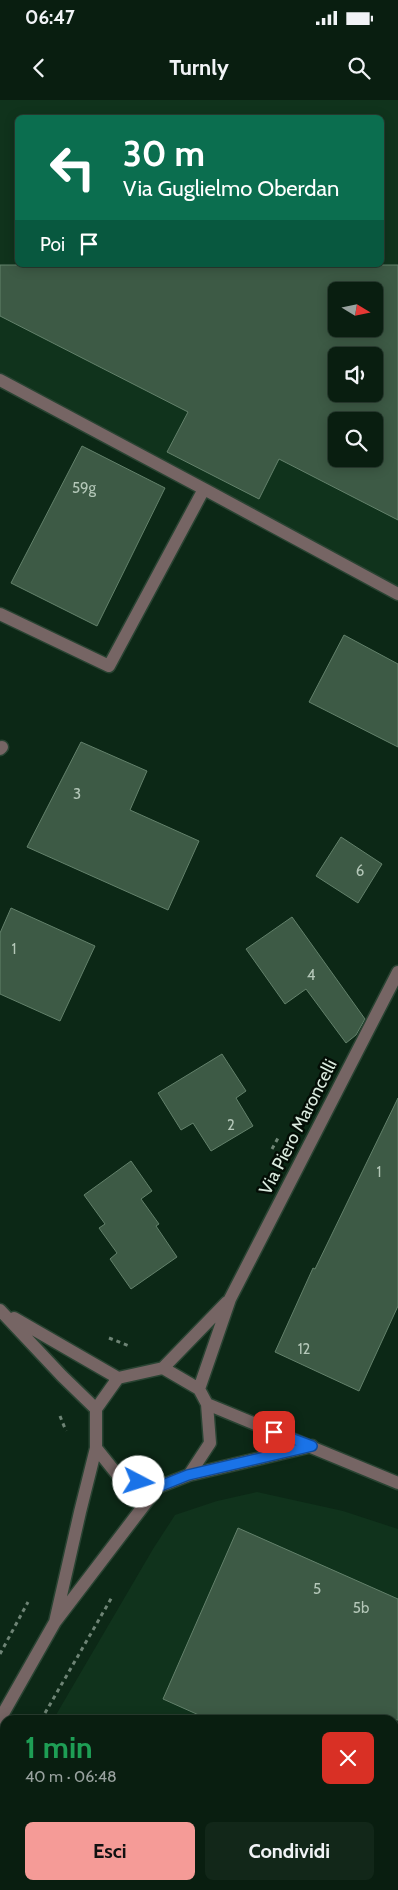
<!DOCTYPE html>
<html lang="it">
<head>
<meta charset="utf-8">
<style>
	body { margin:0; font-family:Cabin,sans-serif; background:#122719; color:#f1f3f6; height:100vh; display:flex; flex-direction:column; font-size:19px; white-space:nowrap }
	* { box-sizing:border-box; margin:0 }
	p { font-size:16px; color:#99a29f }
	.icon { flex:none; width:28px; height:28px; fill:none; stroke:currentColor; stroke-width:2; stroke-linecap:round; stroke-linejoin:round }
	.map { position:relative; flex:1; overflow:hidden }
	.sheet { position:absolute; left:0px; top:1615px; width:399px; height:175px; display:flex; flex-direction:column; background:#091e10; border-radius:15px 15px 0 0; box-shadow:0 2px 12px #0003,0 0 0 1px #293c30 }
	.sheet>* { flex:none }
	.banner { position:absolute; left:15px; top:15px; width:369px; height:152px; border-radius:8px; box-shadow:0 2px 12px #0003,0 0 0 1px #293c30; background:#0b6e4f; color:#fff; overflow:hidden }
	.needle { width:32px; rotate:100deg }
	.tools { position:absolute; left:328px; top:182px; display:grid; gap:10px }
	.tools a { display:grid; place-items:center; width:55px; height:55px; border-radius:8px; background:#091e10; box-shadow:0 2px 12px #0003,0 0 0 1px #293c30; font-size:25px }
	.pin { position:absolute; display:grid; place-items:center; width:42px; height:42px; color:#fff; margin:-21px; border-radius:10px; box-shadow:0 2px 8px #0006 }
	.me { position:absolute; width:55px; margin:-28px; rotate:95deg; stroke-linejoin:round; filter:drop-shadow(0 0 4px #0008) }
	.turn { display:flex; align-items:center; gap:18px; height:105px; padding:0 25px; font-size:22px }
	.turn .icon { width:65px; height:65px; stroke-width:2.5 }
	.turn b { display:block; font-size:35px; line-height:42px }
	.then { display:flex; align-items:center; height:48px; padding:0 25px; background:#0003; gap:10px; font-size:19px }
	.round { display:grid; place-items:center; flex:none; width:52px; height:52px; border-radius:8px; background:#122719 }
	.headline { display:flex; align-items:center; justify-content:space-between; height:85px; padding:0 25px }
	h1 { font-size:30px; font-weight:800; line-height:38px; color:#1e9e55 }
	.cta { display:flex; gap:10px; margin-top:auto; padding:10px 25px }
	.cta a { flex:1; height:58px; border-radius:8px; background:#f59b97; color:#111; font-size:20px; font-weight:800; line-height:58px; text-align:center }
	.cta a+a { background:#122719; color:#f1f3f6 }
	.status { display:flex; justify-content:space-between; align-items:center; height:35px; padding:0 25px; background:#091e10; direction:ltr }
	.status svg { height:14px; fill:currentColor }
	header { display:flex; justify-content:space-between; align-items:center; height:65px; padding:0 25px; background:#091e10; font-size:22px; font-weight:800 }
	.map>svg:first-child { display:block }
	.built { fill:#10331c; fill-rule:evenodd }
	.building { fill:#3d5a45; stroke:#63816b; fill-rule:evenodd }
	.lines { fill:none; stroke-linecap:round; stroke-linejoin:round }
	.service-casing { stroke:#294332; stroke-width:15 }
	.minor-casing { stroke:#294332; stroke-width:15 }
	.path { stroke:#6e8475; stroke-width:3; stroke-dasharray:4 4; stroke-linecap:butt }
	.service { stroke:#766564; stroke-width:12 }
	.minor { stroke:#766564; stroke-width:12 }
	.route-casing { stroke:#114b97; stroke-width:12 }
	.route { stroke:#1a73e8; stroke-width:9 }
	.labels { text-anchor:middle; dominant-baseline:central; stroke-width:5; stroke-linejoin:round; paint-order:stroke }
	.number-label { font-size:15px; fill:#b4c7b8 }
	.street-label { font-size:18px; fill:#dbebdf; stroke:#040e06 }
</style>
</head>
<body>
<div class="status"><b>06:47</b><svg viewBox="0 0 49 12"><path d="M0 12V9h3v3zM5 12V6h3v6zM10 12V3h3v9zM15 12V0h3v12zM26 1h20v11H26zM47 4h2v5h-2z"/></svg></div>
<header><svg class="icon" aria-label="back" viewBox="0 0 24 24"><path d="M15 5l-7 7 7 7"/></svg>Turnly<svg class="icon" aria-label="search" viewBox="0 0 24 24"><circle cx="10" cy="10" r="6"/><path d="M15 15l6 6"/></svg></header>
<div class="map">
<svg width="398" height="1790" viewBox="0 0 398 1790">
	<rect width="100%" height="100%" fill="#0c2816"/>
	<path class="built" d="M0,0H398V495L0,277ZM18,18H381V165H18ZM336,191H374V229H336ZM336,256H374V294H336ZM336,321H374V359H336Z
		M257,1392L343,1411L398,1429V1790H0V1712L5,1703V1785H394V1620H53L153,1449L175,1415L217,1401Z"/>
	<path class="building" d="M0,165H398V420L279,359L259,399L167,352L188,312L0,216ZM336,191H374V229H336ZM336,256H374V294H336ZM336,321H374V359H336Z
		M82,346L165,388L97,526L11,483Z
		M344,535L398,564V647L309,602Z
		M81,642L147,671L130,710L199,741L168,810L27,747Z
		M341,737L382,764L358,803L316,776Z
		M11,808L95,846L60,921L0,894V833Z
		M292,817L365,919L356,935L346,943L306,889L285,904L246,849Z
		M222,954L246,991L236,998L253,1026L211,1051L193,1023L181,1030L158,993Z
		M398,998V1206L359,1291L275,1252L313,1168L315,1169Z
		M131,1061L152,1091L141,1099L159,1124L156,1126L177,1157L131,1189L110,1159L117,1153L99,1128L105,1124L84,1095Z
		M238,1428L398,1499V1620H210L163,1599Z"/>
	<g class="lines">
		<defs>
			<path id="service" d="M0,280L204,389L109,566L0,514
				M204,389L398,494"/>
			<path id="minor" d="M0,649L2,647
				M0,1210L62,1276L96,1309
				M14,1218L118,1278
				M163,1268L227,1202
				M199,1289L230,1199L398,872
				M207,1304L398,1383
				M189,1375L312,1346
				M55,1522L80,1412L96,1348V1309L118,1278L163,1268L199,1289L207,1304L210,1343L189,1375L158,1387L120,1378L96,1348
				M0,1619L55,1522L158,1387"/>
		</defs>
		<use href="#service" class="service-casing"/>
		<use href="#minor" class="minor-casing"/>
		<path class="path" d="M272,1049L278,1038L281,1039
			M109,1238L129,1246
			M60,1316L66,1331
			M0,1554L28,1502
			M41,1620L112,1497
			M0,1691L5,1682"/>
		<use href="#service" class="service"/>
		<use href="#minor" class="minor"/>
	</g>
	<g class="lines">
		<defs>
			<path id="route" d="M139,1382L158,1387L188,1375L312,1346L274,1332"/>
		</defs>
		<use href="#route" class="route-casing"/>
		<use href="#route" class="route"/>
	</g>
	<g class="labels">
		<g class="number-label">
			<text x="84" y="388">59g</text>
			<text x="77" y="694">3</text>
			<text x="360" y="771">6</text>
			<text x="14" y="849">1</text>
			<text x="311" y="875">4</text>
			<text x="231" y="1025">2</text>
			<text x="379" y="1072">1</text>
			<text x="304" y="1249">12</text>
			<text x="317" y="1489">5</text>
			<text x="361" y="1508">5b</text>
		</g>
		<g class="street-label">
			<text transform="translate(298 1027) rotate(-63)">Via Piero Maroncelli</text>
		</g>
	</g>
</svg>
<div class="tools">
<a><svg class="needle" viewBox="-14 -14 28 28"><path d="M0-13l5 13h-10z" fill="#e53935"/><path d="M0 13l5-13h-10z" fill="#99a29f"/></svg></a>
<a><svg class="icon" aria-label="sound" viewBox="0 0 24 24"><path d="M4 9h4l5-4v14l-5-4H4zM17 9q2 3 0 6"/></svg></a>
<a><svg class="icon" aria-label="search" viewBox="0 0 24 24"><circle cx="10" cy="10" r="6"/><path d="M15 15l6 6"/></svg></a>
</div>
<div class="pin" style="left:274px;top:1332px;background:#d93025"><svg class="icon" aria-label="arrive" viewBox="0 0 24 24"><path d="M6 21V4h12l-3 4 3 4H6"/></svg></div>
<svg class="me" style="left:139px;top:1382px" viewBox="-20 -20 40 40"><circle r="19" fill="#fff"/><path d="M0-13L10 11 0 6-10 11z" fill="#1a73e8"/></svg>
<div class="banner">
<div class="turn"><svg class="icon" aria-label="left" viewBox="0 0 24 24"><path d="M17 20v-9H6M10 6l-5 5 5 5"/></svg><div><b>30 m</b>Via Guglielmo Oberdan</div></div>
<div class="then">Poi<svg class="icon" aria-label="arrive" viewBox="0 0 24 24"><path d="M6 21V4h12l-3 4 3 4H6"/></svg></div>
</div>
<section class="sheet">
<div class="headline"><div><h1>1 min</h1><p>40 m · 06:48</p></div><a class="round" style="background:#d93025;color:#fff"><svg class="icon" aria-label="close" viewBox="0 0 24 24"><path d="M6 6l12 12M18 6L6 18"/></svg></a></div>
<div class="cta"><a>Esci</a><a>Condividi</a></div>
</section>
</div>
</body>
</html>
